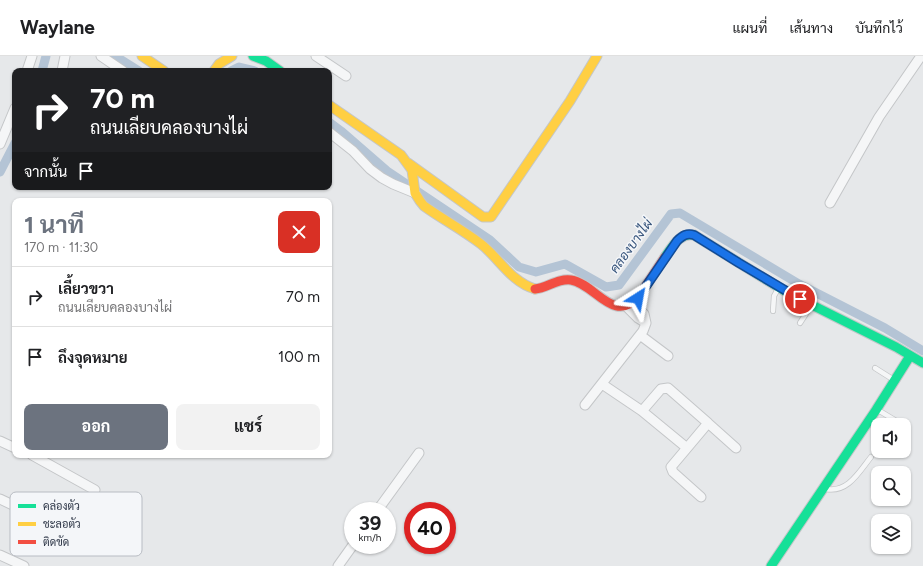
<!DOCTYPE html>
<html lang="th">
<head>
<meta charset="utf-8">
<style>
	body { margin:0; font-family:Figtree,Sarabun,sans-serif; background:#f2f2f2; color:#202124; height:100vh; display:flex; flex-direction:column; font-size:15px; white-space:nowrap }
	* { box-sizing:border-box; margin:0 }
	p { font-size:13px; color:#757577 }
	.icon { flex:none; width:22px; height:22px; fill:none; stroke:currentColor; stroke-width:2; stroke-linecap:round; stroke-linejoin:round }
	.map { position:relative; flex:1; overflow:hidden }
	.drawer { position:absolute; left:12px; top:142px; width:320px; height:260px; display:flex; flex-direction:column; background:#fff; border-radius:8px; box-shadow:0 1px 3px #0004 }
	.drawer>* { flex:none }
	.hud { position:absolute; left:12px; top:12px; width:320px; height:122px; border-radius:8px; box-shadow:0 1px 3px #0004; background:#202124; color:#fff; overflow:hidden }
	.fabs { position:absolute; left:871px; top:362px; display:grid; gap:8px }
	.fabs a { display:grid; place-items:center; width:40px; height:40px; border-radius:8px; background:#fff; box-shadow:0 1px 3px #0004; font-size:20px }
	.speed { position:absolute; left:344px; top:446px; display:flex; gap:8px; font-size:20px; font-weight:700; text-align:center }
	.speed>* { display:grid; place-content:center; width:52px; height:52px; border-radius:50%; background:#fff; box-shadow:0 1px 3px #0004; line-height:1 }
	.speed small { font-size:10px; font-weight:400 }
	.speed .limit { border:6px solid #d22; background:#fff; color:#111 }
	.pin { position:absolute; display:grid; place-items:center; width:34px; height:34px; color:#fff; margin:-17px; border:2px solid #fff; border-radius:50%; box-shadow:0 1px 4px #0007 }
	.me { position:absolute; width:44px; margin:-22px; rotate:34deg; stroke-linejoin:round; filter:drop-shadow(0 0 3px #0008) }
	.turn { display:flex; align-items:center; gap:14px; height:84px; padding:0 12px; font-size:18px }
	.turn .icon { width:52px; height:52px; stroke-width:2.5 }
	.turn b { display:block; font-size:28px; line-height:34px }
	.then { display:flex; align-items:center; height:38px; padding:0 12px; background:#0003; gap:8px; font-size:15px }
	.round { display:grid; place-items:center; flex:none; width:42px; height:42px; border-radius:8px; background:#f2f2f2 }
	.headline { display:flex; align-items:center; justify-content:space-between; height:68px; padding:0 12px }
	h1 { font-size:24px; font-weight:700; line-height:30px; color:#6c737f }
	.cta { display:flex; gap:8px; margin-top:auto; padding:8px 12px }
	.cta a { flex:1; height:46px; border-radius:8px; background:#6c737f; color:#fff; font-size:16px; font-weight:700; line-height:46px; text-align:center }
	.cta a+a { background:#f2f2f2; color:#202124 }
	ul { padding:0; list-style:none }
	li { display:flex; align-items:center; gap:12px; height:60px; padding:0 12px; border-top:1px solid #e0e0e0 }
	li div { flex:1 }
	li b { display:block; font-size:15px }
	li em { font-style:normal }
	header { display:flex; align-items:center; gap:24px; box-sizing:border-box; height:56px; padding:0 20px; background:#fff; border-bottom:1px solid #e0e0e0 }
	header strong { font-size:19px }
	nav { display:flex; gap:22px; margin-inline-start:auto; font-size:14px }
	.map>svg:first-child { display:block }
	.lines { fill:none; stroke-linecap:round; stroke-linejoin:round }
	.canal { stroke:#b4c4d5; stroke-width:9 }
	.lane-casing { stroke:#c4c6c8; stroke-width:6 }
	.street-casing { stroke:#c4c6c8; stroke-width:11 }
	.fast-casing { stroke:#c4c6c8; stroke-width:11 }
	.slow-casing { stroke:#c4c6c8; stroke-width:11 }
	.jam-casing { stroke:#c4c6c8; stroke-width:11 }
	.lane { stroke:#f5f6f7; stroke-width:4.5 }
	.street { stroke:#f5f6f7; stroke-width:9 }
	.fast { stroke:#16e098; stroke-width:9 }
	.slow { stroke:#ffcf43; stroke-width:9 }
	.jam { stroke:#f24e42; stroke-width:9 }
	.route-casing { stroke:#114b97; stroke-width:10 }
	.route { stroke:#1a73e8; stroke-width:7 }
	.labels { text-anchor:middle; dominant-baseline:central; stroke-width:3; stroke-linejoin:round; paint-order:stroke }
	.water-label { font-size:13px; font-style:italic; fill:#34527a; stroke:#f4f6f9 }
	.key { fill:#f4f6f9; stroke:#b8bcc3; stroke-width:1 }
	.key-label { font-size:11px; fill:#2b3445 }
</style>
</head>
<body>
<header>
<strong>Waylane</strong>
<nav><a>แผนที่</a><a>เส้นทาง</a><a>บันทึกไว้</a></nav>
</header>
<div class="map">
<svg width="923" height="510" viewBox="0 0 923 510">
	<rect width="100%" height="100%" fill="#e6e8ea"/>
	<g class="lines">
		<path class="canal" d="M115,0L139,15
			M42,15L46,0
			M231,15L239,11L255,15
			M329,66L341,75L387,115L490,184L519,211L536,216L565,208L606,231L619,229L671,158L680,157L799,228L885,272L923,295
			M0,116L15,87"/>
		<defs>
			<path id="lane" d="M773,255L774,240L778,233
				M800,267L811,250
				M875,312L894,324
				M878,354L903,369
				M826,433C848,437 859,416 871,401"/>
			<path id="street" d="M101,0L123,15
				M316,0L346,20
				M27,15L32,0
				M62,15L65,0
				M329,76L353,95L370,113L382,122L393,128L415,137
				M0,88L15,52
				M830,147L879,61L921,0
				M626,250L638,262L646,267L644,258L633,246
				M640,279L668,300
				M602,328L642,355L687,392L671,411L673,416L701,441
				M585,349L643,275L646,267
				M642,355L661,333L668,332L708,367L687,392
				M708,367L736,392
				M0,385L15,392
				M32,399L95,434
				M0,443L78,480
				M377,455L419,397
				M0,499L24,510
				M338,510L353,489"/>
			<path id="fast" d="M253,0L266,5L280,15
				M665,201C672,191 680,176 694,179L788,237L896,291L923,307
				M771,510L876,354L910,300"/>
			<path id="slow" d="M142,0L164,15
				M214,15L219,8L232,0
				M329,49L401,99L412,114L415,137L420,145L424,150C442,163 463,174 481,188C499,202 511,226 535,233
				M408,107L483,161H491L570,45L597,0"/>
			<path id="jam" d="M535,233C547,232 558,222 571,224C596,228 613,269 639,240L665,201"/>
		</defs>
		<use href="#lane" class="lane-casing"/>
		<use href="#street" class="street-casing"/>
		<use href="#fast" class="fast-casing"/>
		<use href="#slow" class="slow-casing"/>
		<use href="#jam" class="jam-casing"/>
		<use href="#lane" class="lane"/>
		<use href="#street" class="street"/>
		<use href="#fast" class="fast"/>
		<use href="#slow" class="slow"/>
		<use href="#jam" class="jam"/>
	</g>
	<g class="lines">
		<defs>
			<path id="route" d="M638,242L677,185C683,179 687,177 694,179L739,207L800,243"/>
		</defs>
		<use href="#route" class="route-casing"/>
		<use href="#route" class="route"/>
	</g>
	<g class="labels">
		<g class="water-label">
			<text transform="translate(631 190) rotate(-54)">คลองบางไผ่</text>
		</g>
	</g>
	<rect x="10" y="436" width="132" height="64" rx="6" class="key"/>
	<rect x="18" y="448" width="18" height="4" fill="#16e098"/>
	<rect x="18" y="466" width="18" height="4" fill="#ffcf43"/>
	<rect x="18" y="484" width="18" height="4" fill="#f24e42"/>
	<g class="key-label">
		<text x="43" y="454">คล่องตัว</text>
		<text x="43" y="472">ชะลอตัว</text>
		<text x="43" y="490">ติดขัด</text>
	</g>
</svg>
<div class="fabs">
<a><svg class="icon" aria-label="sound" viewBox="0 0 24 24"><path d="M4 9h4l5-4v14l-5-4H4zM17 9q2 3 0 6"/></svg></a>
<a><svg class="icon" aria-label="search" viewBox="0 0 24 24"><circle cx="10" cy="10" r="6"/><path d="M15 15l6 6"/></svg></a>
<a><svg class="icon" aria-label="layers" viewBox="0 0 24 24"><path d="M12 4l9 5-9 5-9-5zM3 14l9 5 9-5"/></svg></a>
</div>
<div class="speed"><div>39<small>km/h</small></div><div class="limit">40</div></div>
<div class="pin" style="left:800px;top:243px;background:#d93025"><svg class="icon" aria-label="arrive" viewBox="0 0 24 24"><path d="M6 21V4h12l-3 4 3 4H6"/></svg></div>
<svg class="me" style="left:638px;top:242px" viewBox="-20 -20 40 40"><path d="M0-17L14 15 0 8-14 15z" fill="#1a73e8" stroke="#fff" stroke-width="4"/></svg>
<div class="hud">
<div class="turn"><svg class="icon" aria-label="right" viewBox="0 0 24 24"><path d="M7 20v-9h11M14 6l5 5-5 5"/></svg><div><b>70 m</b>ถนนเลียบคลองบางไผ่</div></div>
<div class="then">จากนั้น<svg class="icon" aria-label="arrive" viewBox="0 0 24 24"><path d="M6 21V4h12l-3 4 3 4H6"/></svg></div>
</div>
<section class="drawer">
<div class="headline"><div><h1>1 นาที</h1><p>170 m · 11:30</p></div><a class="round" style="background:#d93025;color:#fff"><svg class="icon" aria-label="close" viewBox="0 0 24 24"><path d="M6 6l12 12M18 6L6 18"/></svg></a></div>
<ul>
<li><svg class="icon" aria-label="right" viewBox="0 0 24 24"><path d="M7 20v-9h11M14 6l5 5-5 5"/></svg><div><b>เลี้ยวขวา</b><p>ถนนเลียบคลองบางไผ่</p></div><em>70 m</em></li>
<li><svg class="icon" aria-label="arrive" viewBox="0 0 24 24"><path d="M6 21V4h12l-3 4 3 4H6"/></svg><div><b>ถึงจุดหมาย</b></div><em>100 m</em></li>
</ul>
<div class="cta"><a>ออก</a><a>แชร์</a></div>
</section>
</div>
</body>
</html>
